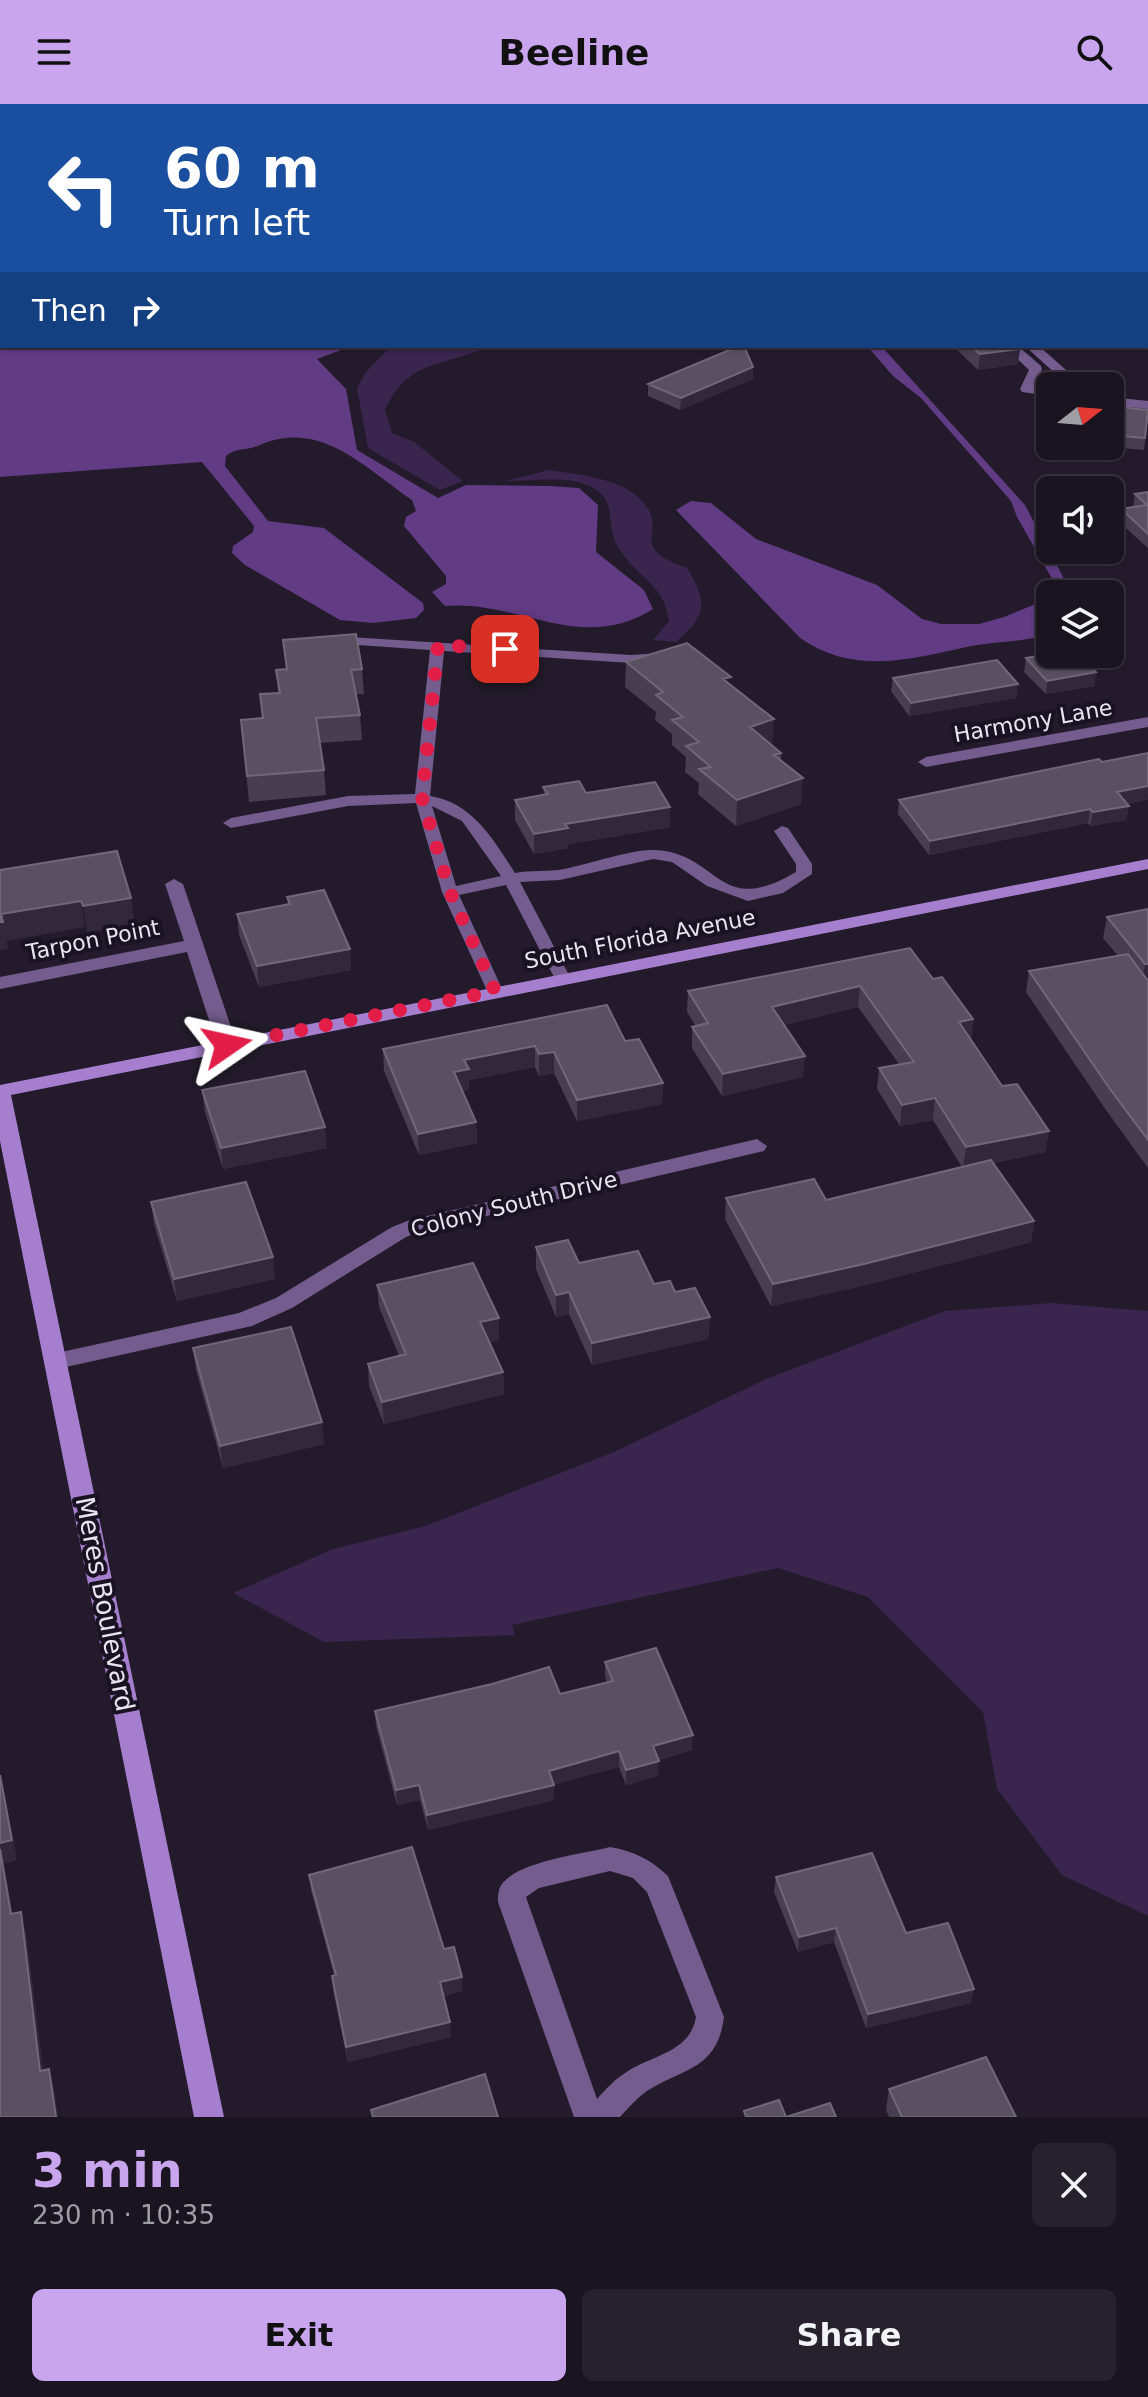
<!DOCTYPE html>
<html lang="en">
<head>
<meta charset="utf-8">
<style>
	body { margin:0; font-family:"DejaVu Sans",sans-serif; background:#27212d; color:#f1f3f6; height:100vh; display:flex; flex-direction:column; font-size:30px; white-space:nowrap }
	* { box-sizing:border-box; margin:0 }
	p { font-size:26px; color:#9f9ea5 }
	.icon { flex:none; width:44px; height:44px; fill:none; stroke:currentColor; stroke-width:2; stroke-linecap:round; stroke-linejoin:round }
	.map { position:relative; height:2013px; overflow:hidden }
	.details { display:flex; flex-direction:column; background:#1a1420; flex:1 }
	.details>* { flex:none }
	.guide { position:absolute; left:0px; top:0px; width:1148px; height:244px; box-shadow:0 2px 6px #0004,0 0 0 2px #38333e; background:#1a4fa0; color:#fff; overflow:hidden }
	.needle { width:52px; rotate:73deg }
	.tools { position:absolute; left:1036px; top:268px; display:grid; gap:16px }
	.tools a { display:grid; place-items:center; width:88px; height:88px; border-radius:12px; background:#1a1420; box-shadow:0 2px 6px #0004,0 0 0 2px #38333e; font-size:40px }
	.pin { position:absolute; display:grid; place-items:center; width:68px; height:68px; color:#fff; margin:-34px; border-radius:16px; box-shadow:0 4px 12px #0006 }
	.me { position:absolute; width:88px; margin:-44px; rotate:79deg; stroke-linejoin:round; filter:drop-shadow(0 0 6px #0008) }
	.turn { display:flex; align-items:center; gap:28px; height:168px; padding:0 32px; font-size:36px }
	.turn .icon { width:104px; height:104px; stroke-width:2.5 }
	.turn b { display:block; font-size:56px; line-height:68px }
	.then { display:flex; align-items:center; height:76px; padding:0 32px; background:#0003; gap:16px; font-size:30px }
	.round { display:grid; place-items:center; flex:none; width:84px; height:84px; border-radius:12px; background:#27212d }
	.head { display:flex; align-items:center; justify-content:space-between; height:136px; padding:0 32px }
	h1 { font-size:48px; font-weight:600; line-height:60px; color:#c9a5ee }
	.action { display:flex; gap:16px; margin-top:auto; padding:16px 32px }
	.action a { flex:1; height:92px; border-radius:12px; background:#c9a5ee; color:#111; font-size:32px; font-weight:600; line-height:92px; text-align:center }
	.action a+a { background:#27212d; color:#f1f3f6 }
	header { display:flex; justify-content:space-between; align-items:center; height:104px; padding:0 32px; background:#c9a5ee; color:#111; font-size:36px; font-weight:600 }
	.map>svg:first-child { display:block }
	.green { fill:#3a254e }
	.water { fill:#613b83 }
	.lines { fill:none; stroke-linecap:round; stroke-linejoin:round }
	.lane { fill:#745c8e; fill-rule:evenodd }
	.street { fill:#745c8e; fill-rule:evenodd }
	.secondary { fill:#a67ece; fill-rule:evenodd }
	.wall { fill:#473f51 }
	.shaded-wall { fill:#31293b }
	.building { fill:#595162; stroke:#706878; stroke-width:2 }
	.route { stroke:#e11d48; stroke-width:14; stroke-dasharray:0 25.2 }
	.labels { text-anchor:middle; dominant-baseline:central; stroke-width:8; stroke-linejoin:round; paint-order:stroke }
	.street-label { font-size:22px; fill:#eae4f0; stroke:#191222 }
	.near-street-label { font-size:26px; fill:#eae4f0; stroke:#191222 }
</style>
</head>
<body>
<header><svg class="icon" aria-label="menu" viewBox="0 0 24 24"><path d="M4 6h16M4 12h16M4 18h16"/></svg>Beeline<svg class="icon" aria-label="search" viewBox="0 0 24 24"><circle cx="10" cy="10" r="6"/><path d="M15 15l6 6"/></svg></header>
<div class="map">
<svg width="1148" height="2013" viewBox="0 0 1148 2013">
	<rect width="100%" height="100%" fill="#231b2b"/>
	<path class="green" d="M7,0H608L609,2H6Z
		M490,242C446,263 409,253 385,306L392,329L414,338L463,377L440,386L368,344L357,284L366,268L390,243Z
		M549,366C578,371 618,373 640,395C674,428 621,441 687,464C708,498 707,512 676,538L653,536L669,517C664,478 637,475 618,443C604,419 620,394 587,381C565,372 530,377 506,377Z
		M1052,1199L1148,1207V1812L1062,1771L997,1685L983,1608L868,1493L778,1464L512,1521L515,1531L324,1538L233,1489L333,1445L425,1422L614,1348L766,1275L945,1207Z"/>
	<path class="water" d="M717,0H1148V22L1146,2Z
		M0,16L2,242H352L317,255L346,285L357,346L438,394L466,381L550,382L579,384L598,401L596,448L644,486L653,505C581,551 517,495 445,502L432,488L446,480V472L404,422L406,413L416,407L412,396C363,363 321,315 260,341C247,347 238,343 226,352L225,362L268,417L324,424L423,499L424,506L416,514L373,519L340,516L245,461L232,449L233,442L253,428L254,422L202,358L0,373Z
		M867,242L883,244L1025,401L1072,490H1050V529C1024,539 998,537 971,542C911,555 855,572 800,534L676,406L691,397L711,399L756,435L877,481L922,515L941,520H979L1004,513L1040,498L1055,480L1017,413L1011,397L921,294L893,272Z"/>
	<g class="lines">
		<path class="lane" d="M334,532L631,551L661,549V555L631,559L444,547L430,692C473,699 493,735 515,769C531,766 548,768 564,765C589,760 632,745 655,746C720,749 717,815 796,768V760L774,727L782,722L788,724L812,760V770L783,789L748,797L707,782L672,758L653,755L560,776L520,778L571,875L563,880L555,875L506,781L459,791L503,887L495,892L489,891L442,788L416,699L348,702L231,724L223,719L231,714L348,692L415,690L430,546L329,539L327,536ZM432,702L462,717L501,772L456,782Z"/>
		<path class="street" d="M1146,90H1148V96H1146Z
			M1004,242H1018L1041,262L1042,265L1035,282L1050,284V292L1022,288L1020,285L1029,266Z
			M1025,242H1039L1084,282H1069Z
			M1110,293L1148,297V305L1110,301Z
			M1148,613V623L926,663L918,658L926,653Z
			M174,775L183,780L237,941L234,945L227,947L217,941L187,848L0,885V873L184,837L165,780Z
			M757,1035L767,1042L764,1047L422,1127L406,1133L292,1204L252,1222L57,1265L49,1263L46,1257L49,1251L57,1249L239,1209L276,1194L392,1123L410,1116Z
			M610,1743C634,1747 651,1756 668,1772L724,1913C717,1966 685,1963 647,1987C637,1994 628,2004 620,2013H574L498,1798C498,1792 498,1785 502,1780C519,1757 583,1750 610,1743ZM610,1767L633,1774L647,1788L696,1913C690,1949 651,1951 625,1969C614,1976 606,1985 597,1995L526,1793L539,1784Z"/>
		<path class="secondary" d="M1148,755V765L11,991L224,2013H194L0,1037V981Z"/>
	</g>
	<path class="wall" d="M953,242H1017L1018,260L978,266Z
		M753,275L680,306L648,292V280Z
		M1110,302L1148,315L1144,346L1100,342H1110Z
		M1148,388V444L1119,418L1121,405L1133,403L1135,390Z
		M283,536L362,565L364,590H356L360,611L362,636L319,639L324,666L326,691L249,698L241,616L262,614L260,590L278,589L276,566L286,565Z
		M1026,554L1096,568L1094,582L1046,590L1024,568Z
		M626,558L730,581L772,641L781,649V656L801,700L736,722L698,690L699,679L685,668L686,653L672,641V630L655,616L656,608L625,583Z
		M893,574L1018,580L1016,594L909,612L891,587Z
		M1148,649V695L1127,700L1129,702L1126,716L1090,722L1088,719L929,751L898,710L899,696Z
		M543,683L670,703V723L568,740V744L534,750L515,716V696L544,691Z
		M287,793L350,845L351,866L259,883L239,831L237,810L288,801Z
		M1148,805V1064L1106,1006L1026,888L1029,867L1118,852L1103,834L1107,813Z
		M933,875L973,915L971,935L1002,982L1049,1027L1045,1048L993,1059L1034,1117L1031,1138L862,1182L771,1202L725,1115L726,1094L826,1096L962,1063L933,1016L900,1022L877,985L879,964L899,960L858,903L784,921L803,973L722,992L692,944V923L696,922L687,908L688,887Z
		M625,937L663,979L662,1000L577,1017L554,969L539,972L535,963L469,976V986L463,987L476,1018L477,1039L419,1051L384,967L383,945Z
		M202,986L327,1044L223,1065L205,1008Z
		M151,1098L275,1175L177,1197L154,1120Z
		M536,1143L579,1159L654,1180L675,1188L710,1213L708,1235L592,1261L569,1210L556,1213L536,1165Z
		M377,1181L499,1236L490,1238L503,1268L504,1290L384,1320L369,1282L368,1260L399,1252L379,1203Z
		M193,1244L324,1340L223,1364L196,1266Z
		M605,1558L692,1646L658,1656V1672L626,1681L619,1663L554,1680V1696L428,1726L420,1696L397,1701L376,1622L375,1607L560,1590L607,1578L605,1573Z
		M309,1771L444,1845L462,1887L444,1892L451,1933L348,1958L333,1886L332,1872L334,1871L311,1786Z
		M776,1773L906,1829L971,1899L866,1924L834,1838L798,1848L774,1788Z
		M889,1985L1016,2013H889L886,2006Z"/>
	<path class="shaded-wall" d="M1020,245L1018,260L978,266L980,250Z
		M753,263V275L680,306L681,294Z
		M1096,568L1094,582L1046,590L1047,577Z
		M1018,580L1016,594L909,612L911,599Z
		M774,615L772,641L748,649L750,623Z
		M803,674L801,700L736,722L737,696Z
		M1148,682V695L1115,702L1117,688Z
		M1129,702L1126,716L1090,722L1093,708Z
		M670,703V723L568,740V744L534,750V730L565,720Z
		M1090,705L1088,719L929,751L930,737Z
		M131,794L135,820L87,829L83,802Z
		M81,797L85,823L7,837L8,845L0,846V818L1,810Z
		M350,845L351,866L259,883L257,862Z
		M1145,860H1148V880L1141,881Z
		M860,882L858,903L771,924L772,903Z
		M973,915L970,936L959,918Z
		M535,942V963L469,976V986L455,989L454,968L464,956Z
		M554,948V969L539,972V950Z
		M805,952L803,973L722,992L723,970Z
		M663,979L662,1000L577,1017V996Z
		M935,994L933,1016L900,1022L902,1001Z
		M476,1018L477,1039L419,1051L418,1030Z
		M325,1023L327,1044L223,1065L221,1044Z
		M1049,1027L1045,1048L963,1065L966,1043Z
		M1034,1117L1031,1138L862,1182L771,1202L773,1180Z
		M273,1153L275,1175L177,1197L174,1175Z
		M569,1188V1210L556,1213V1191Z
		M710,1213L708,1235L592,1261V1239Z
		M499,1214V1236L481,1240L480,1218Z
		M503,1268L504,1290L384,1320L382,1298Z
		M322,1318L324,1340L223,1364L220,1342Z
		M693,1631L692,1646L652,1657L653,1642Z
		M619,1647V1663L549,1682V1667Z
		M659,1657L658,1672L626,1681V1666Z
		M0,1671L5,1692L17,1756L4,1760L16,1831L11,1810L0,1745Z
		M419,1681L420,1696L397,1701L396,1686Z
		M554,1681V1696L428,1726L427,1711Z
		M21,1808L26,1828L46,1987L40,1967Z
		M836,1824L834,1838L798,1848L799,1833Z
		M462,1873V1887L441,1893L440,1878Z
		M974,1885L971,1899L866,1924L868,1910Z
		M450,1918L451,1933L348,1958L346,1943Z
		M49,1965L54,1985L58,2013H56Z"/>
	<path class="building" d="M739,242H744L753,263L681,294L648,280Z
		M971,242H1017L1020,245L980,250Z
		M1110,302L1148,306L1145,334L1110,331Z
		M1148,388V430L1121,405L1147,401L1135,390Z
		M356,530L362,565L351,566L360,611L316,614L324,666L247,672L241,616L263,614L260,590L280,589L276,566L287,565L283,536Z
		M687,539L731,573L723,575L774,615L750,623L781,649L774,651L803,674L737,696L699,665L711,663L686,642L699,638L672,616L683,613L656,591L663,588L626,558Z
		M1050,550H1078L1096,568L1047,577L1026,554Z
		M997,556L1018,580L911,599L893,574Z
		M1148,649V682L1117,688L1129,702L1093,708L1090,705L930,737L899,696L1099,655L1102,658Z
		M579,677L586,689L655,678L670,703L565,720L568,724L534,730L515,696L548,690L543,683Z
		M117,747L131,794L83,802L81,797L1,810L3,818H0V766Z
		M324,786L350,845L257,862L237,810L290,800L287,793Z
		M1148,805V860H1145L1107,813Z
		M910,844L933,875L942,873L973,915L959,918L1002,982L1017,980L1049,1027L966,1043L935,994L902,1001L879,964L914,958L860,882L772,903L805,952L723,970L692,923L708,919L688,887Z
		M1128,850L1148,877V1036L1110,985L1029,867Z
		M607,901L625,937L639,935L663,979L577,996L554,948L539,950L535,942L464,956L469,965L454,968L476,1018L418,1030L383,945Z
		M305,967L325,1023L221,1044L202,986Z
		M991,1056L1034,1117L864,1160L773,1180L726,1094L814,1075L826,1096Z
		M246,1078L273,1153L174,1175L151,1098Z
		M568,1136L579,1159L638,1147L654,1180L670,1177L675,1188L695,1184L710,1213L592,1239L569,1188L556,1191L536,1143Z
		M473,1159L499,1214L480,1218L503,1268L382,1298L368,1260L406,1250L377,1181Z
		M291,1223L322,1318L220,1342L193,1244Z
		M656,1544L693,1631L653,1642L659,1657L626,1666L619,1647L549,1667L554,1681L427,1711L419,1681L396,1686L375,1607L492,1580L549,1563L560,1590L613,1577L605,1558Z
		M0,1671L12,1736L0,1739Z
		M412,1743L444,1845L454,1843L462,1873L440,1878L450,1918L346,1943L332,1872L336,1871L309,1771Z
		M0,1745L11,1810L21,1808L40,1967L49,1965L56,2013H0Z
		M872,1749L906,1829L948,1819L974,1885L868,1910L836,1824L799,1833L776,1773Z
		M986,1953L1016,2013H902L889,1985Z
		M485,1970L498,2013H373L371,2006Z
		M779,1996L786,2013H746L744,2007Z
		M830,1999L836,2013H786Z"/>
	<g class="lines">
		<path class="route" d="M227,941L495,887L450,788L422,694L438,541L505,545"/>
	</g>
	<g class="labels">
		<g class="street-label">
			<text transform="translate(1033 617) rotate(-10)">Harmony Lane</text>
			<text transform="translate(640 835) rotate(-11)">South Florida Avenue</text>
			<text transform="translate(93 836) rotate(-11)">Tarpon Point</text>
			<text transform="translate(514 1100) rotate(-14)">Colony South Drive</text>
		</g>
		<g class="near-street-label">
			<text transform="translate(105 1500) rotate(79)">Meres Boulevard</text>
		</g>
	</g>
</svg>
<div class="tools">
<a><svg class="needle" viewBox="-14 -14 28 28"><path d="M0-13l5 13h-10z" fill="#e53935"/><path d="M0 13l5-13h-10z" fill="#9f9ea5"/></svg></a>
<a><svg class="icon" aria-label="sound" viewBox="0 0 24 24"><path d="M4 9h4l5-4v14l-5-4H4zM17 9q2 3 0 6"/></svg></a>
<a><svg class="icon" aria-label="layers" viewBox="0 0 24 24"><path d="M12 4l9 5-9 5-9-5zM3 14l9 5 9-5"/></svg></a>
</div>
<div class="pin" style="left:505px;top:545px;background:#d93025"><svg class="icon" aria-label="arrive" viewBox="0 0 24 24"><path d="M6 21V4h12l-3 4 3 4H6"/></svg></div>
<svg class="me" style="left:227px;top:941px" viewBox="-20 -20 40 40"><path d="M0-17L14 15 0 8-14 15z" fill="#e11d48" stroke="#fff" stroke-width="4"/></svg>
<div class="guide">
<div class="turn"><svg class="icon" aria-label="left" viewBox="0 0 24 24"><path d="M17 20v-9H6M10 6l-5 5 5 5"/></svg><div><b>60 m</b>Turn left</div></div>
<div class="then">Then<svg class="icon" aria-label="right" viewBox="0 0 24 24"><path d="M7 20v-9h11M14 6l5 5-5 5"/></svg></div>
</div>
</div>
<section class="details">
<div class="head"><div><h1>3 min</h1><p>230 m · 10:35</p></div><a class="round"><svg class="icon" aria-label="close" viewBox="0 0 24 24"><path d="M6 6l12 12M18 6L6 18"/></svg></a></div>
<div class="action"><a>Exit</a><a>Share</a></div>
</section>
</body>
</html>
